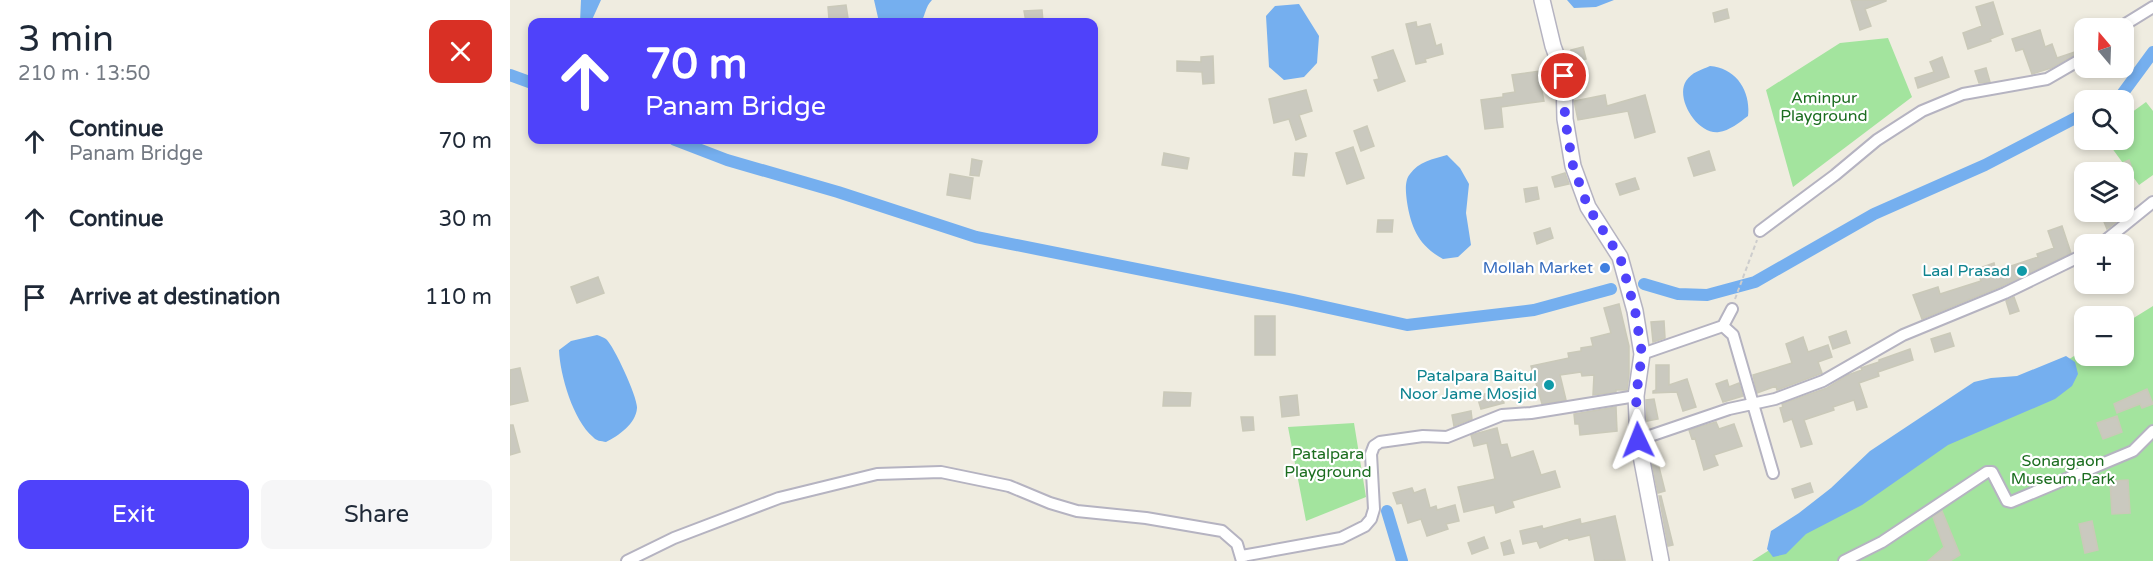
<!DOCTYPE html>
<html lang="en">
<head>
<meta charset="utf-8">
<style>
	body { margin:0; font-family:"Varela Round",sans-serif; background:#f6f6f7; color:#1f2937; height:100vh; display:flex; flex-direction:column; font-size:22px; white-space:nowrap }
	* { box-sizing:border-box; margin:0 }
	p { font-size:20px; color:#747a83 }
	.icon { flex:none; width:33px; height:33px; fill:none; stroke:currentColor; stroke-width:2; stroke-linecap:round; stroke-linejoin:round }
	.map { position:relative; flex:1; overflow:hidden }
	.side { display:flex; flex-direction:column; background:#fff; width:510px }
	.side>* { flex:none }
	.top-card { position:absolute; left:18px; top:18px; width:570px; height:126px; border-radius:12px; box-shadow:0 3px 9px #0003; background:#4f42fa; color:#fff; overflow:hidden }
	.needle { width:39px; rotate:341deg }
	.buttons { position:absolute; left:1564px; top:18px; display:grid; gap:12px }
	.buttons a { display:grid; place-items:center; width:60px; height:60px; border-radius:12px; background:#fff; box-shadow:0 3px 9px #0003; font-size:30px }
	.pin { position:absolute; display:grid; place-items:center; width:51px; height:51px; color:#fff; margin:-26px; border:3px solid #fff; border-radius:50%; box-shadow:0 2px 6px #0007 }
	.me { position:absolute; width:66px; margin:-33px; rotate:358deg; stroke-linejoin:round; filter:drop-shadow(0 0 4px #0008) }
	.turn { display:flex; align-items:center; gap:21px; height:126px; padding:0 18px; font-size:27px }
	.turn .icon { width:78px; height:78px; stroke-width:2.5 }
	.turn b { display:block; font-size:42px; line-height:51px }
	.round { display:grid; place-items:center; flex:none; width:63px; height:63px; border-radius:12px; background:#f6f6f7 }
	.headline { display:flex; align-items:center; justify-content:space-between; height:102px; padding:0 18px }
	h1 { font-size:36px; font-weight:600; line-height:45px }
	.cta { display:flex; gap:12px; margin-top:auto; padding:12px 18px }
	.cta a { flex:1; height:69px; border-radius:12px; background:#4f42fa; color:#fff; font-size:24px; font-weight:600; line-height:69px; text-align:center }
	.cta a+a { background:#f6f6f7; color:#1f2937 }
	ul { padding:0; list-style:none }
	li { display:flex; align-items:center; gap:18px; height:78px; padding:0 18px }
	li div { flex:1 }
	li b { display:block; font-size:22px }
	li em { font-style:normal }
	main { display:flex; flex:1; min-height:0 }
	.map>svg:first-child { display:block }
	.green { fill:#a3e49e }
	.water { fill:#75afef }
	.lines { fill:none; stroke-linecap:round; stroke-linejoin:round }
	.canal { stroke:#75afef; stroke-width:12 }
	.building { fill:#cac9bf; stroke:#cac9b9; stroke-width:1.5 }
	.street-casing { stroke:#b5b3c1; stroke-width:14 }
	.secondary-casing { stroke:#b5b3c1; stroke-width:18 }
	.path { stroke:#cdcdcd; stroke-width:2; stroke-dasharray:4.5 3; stroke-linecap:butt }
	.street { stroke:#fff; stroke-width:10 }
	.secondary { stroke:#fff; stroke-width:15 }
	.route { stroke:#4f42fa; stroke-width:10; stroke-dasharray:0 18 }
	.shop-dot { fill:#3f7fe0; stroke:#fff; stroke-width:2 }
	.culture-dot { fill:#0f9aa8; stroke:#fff; stroke-width:2 }
	.labels { text-anchor:middle; dominant-baseline:central; stroke-width:4.5; stroke-linejoin:round; paint-order:stroke }
	.park-label { font-size:16px; fill:#1b6d1f; stroke:#fff }
	.shop-label { font-size:16px; fill:#366cbe; stroke:#fff; text-anchor:end }
	.culture-label { font-size:16px; fill:#0d838f; stroke:#fff; text-anchor:end }
</style>
</head>
<body>
<main>
<section class="side">
<div class="headline"><div><h1>3 min</h1><p>210 m · 13:50</p></div><a class="round" style="background:#d93025;color:#fff"><svg class="icon" aria-label="close" viewBox="0 0 24 24"><path d="M6 6l12 12M18 6L6 18"/></svg></a></div>
<ul>
<li><svg class="icon" aria-label="ahead" viewBox="0 0 24 24"><path d="M12 20V5M6 11l6-6 6 6"/></svg><div><b>Continue</b><p>Panam Bridge</p></div><em>70 m</em></li>
<li><svg class="icon" aria-label="ahead" viewBox="0 0 24 24"><path d="M12 20V5M6 11l6-6 6 6"/></svg><div><b>Continue</b></div><em>30 m</em></li>
<li><svg class="icon" aria-label="arrive" viewBox="0 0 24 24"><path d="M6 21V4h12l-3 4 3 4H6"/></svg><div><b>Arrive at destination</b></div><em>110 m</em></li>
</ul>
<div class="cta"><a>Exit</a><a>Share</a></div>
</section>
<div class="map">
<svg width="1643" height="561" viewBox="0 0 1643 561">
	<rect width="100%" height="100%" fill="#efece0"/>
	<path class="green" d="M1378,38L1402,97L1283,187L1256,90L1330,43Z
		M1636,102L1643,111V175L1629,185L1596,140H1614V118Z
		M1643,306V561H1242L1575,349V356H1614V324Z
		M844,423L856,497L796,521L778,427Z"/>
	<path class="water" d="M71,0H91L81,22H70Z
		M364,0H422C415,7 416,14 411,22H369Z
		M1057,0H1104L1086,7L1064,8Z
		M789,4L809,36L807,63L794,77L774,80L759,67L756,16L765,6Z
		M1200,66C1226,68 1241,91 1238,116C1230,122 1219,131 1209,132C1187,135 1165,98 1176,81C1182,72 1191,70 1200,66Z
		M937,155L950,168L959,184L956,213L961,245L948,257L933,259C909,246 901,228 897,202C896,194 894,181 900,174C908,162 923,159 937,155Z
		M87,335C90,336 93,337 96,339C104,346 128,398 127,408C126,424 108,436 96,442C91,441 86,441 83,437C63,420 50,375 49,350L61,341Z
		M1556,356L1565,362L1568,374L1562,386L1545,399L1438,445L1352,505L1296,534L1276,554L1263,557L1257,549L1261,531L1289,513L1321,488L1360,451L1464,382L1481,378L1507,376Z"/>
	<g class="lines">
		<path class="canal" d="M0,75L22,83
			M1601,100L1610,97L1643,52
			M165,140L217,160L328,192L466,237L783,300L897,325L1024,310L1101,289
			M1134,284L1168,294L1197,295L1245,282L1364,214L1475,165L1575,113
			M877,511L892,561"/>
	</g>
	<path class="building" d="M1341,0H1376V1L1355,9L1361,26L1350,30Z
		M1483,2L1493,34L1480,39L1481,41L1458,49L1453,33L1472,26L1466,7Z
		M336,5L338,18L319,19L318,7Z
		M1217,9L1219,18L1205,22L1203,13Z
		M532,10L533,22H516L514,11Z
		M906,22L907,27L920,24L926,46L931,44L933,54L915,59L916,62L906,64L896,24Z
		M1530,30L1535,47L1542,44L1547,58L1565,52L1566,54L1541,68L1522,74L1513,49L1506,51L1502,39Z
		M1073,47L1076,59L1064,62L1061,50Z
		M883,50L895,81L868,91L864,80L869,79L862,57Z
		M703,56L704,83L693,84L692,72L667,71V61L691,62V57Z
		M1432,57L1439,77L1408,88L1405,78L1424,72L1420,62Z
		M1476,68L1480,82L1469,83L1465,71Z
		M1037,70L1039,81L1030,82L1034,101L991,107L993,127L975,129L971,100L993,97V94L1005,92L1002,75Z
		M796,90L802,111L789,115L796,136L786,140L779,119L764,123L759,99Z
		M1095,95L1097,106L1135,95L1145,132L1125,138L1118,111L1068,120L1064,101Z
		M857,126L864,146L851,151L844,131Z
		M843,147L854,178L837,184L826,153Z
		M1199,151L1205,170L1184,176L1178,158Z
		M654,153L679,158L677,169L652,165Z
		M785,153L797,154L794,176L783,175Z
		M462,159L472,161L469,176L460,175Z
		M1619,160L1623,172H1611L1608,165Z
		M1055,173L1059,184L1045,187L1042,177Z
		M440,174L463,178L460,199L437,195Z
		M1125,178L1129,189L1110,195L1106,184Z
		M1027,187L1029,199L1016,202L1014,189Z
		M1590,212H1610L1612,217L1597,229Z
		M868,220H883L882,232H867Z
		M1552,226L1561,253L1492,286L1412,319L1403,295L1428,287L1430,294L1471,281L1467,269L1484,263L1486,271L1528,257L1527,254L1544,248L1538,231Z
		M1040,228L1043,238L1027,244L1024,233Z
		M88,277L94,293L67,303L61,287Z
		M1504,297L1509,311L1500,314L1496,301Z
		M1109,304L1119,346V374L1117,390H1106V392L1083,395L1084,375L1072,376L1071,372L1050,375L1056,400L1032,404L1021,366L1059,358L1058,353L1071,351V348L1083,346L1081,338L1101,333L1094,308Z
		M745,316H765V355H745Z
		M1154,321L1155,338L1143,342L1141,322Z
		M1336,331L1340,343L1323,349L1319,337Z
		M1440,333L1444,346L1425,352L1421,339Z
		M1293,337L1298,352L1318,345L1322,357L1308,362L1312,373L1267,390L1266,386L1247,393L1243,375L1282,363L1276,344Z
		M1400,349L1403,360L1368,372L1369,376L1349,383L1357,407L1347,410L1344,400L1323,407L1324,410L1294,420L1302,444L1291,447L1282,419L1274,422L1270,408L1273,407L1272,404L1317,388L1338,375L1352,370L1351,368L1369,362V360Z
		M1146,365H1159V385L1177,379L1186,407L1173,411L1167,392L1143,393V391L1146,390Z
		M10,368L18,401L0,405V370Z
		M1217,380L1219,387L1229,383L1233,396L1213,402L1206,384Z
		M1637,389L1643,404L1632,408L1630,404L1607,413L1604,404Z
		M990,390L994,403L971,409L967,396Z
		M654,392L681,393L680,406H653Z
		M787,395L789,415L772,417L770,397Z
		M1144,399L1148,419L1137,421L1136,400Z
		M1106,407L1107,431L1070,435L1069,424H1065L1064,414Z
		M961,411L962,419L944,426L942,415Z
		M1607,416L1612,432L1593,439L1587,423Z
		M731,417H743L744,430L733,431Z
		M1206,422L1209,429L1224,424L1232,446L1204,455L1208,465L1194,470L1185,438L1182,439L1179,430Z
		M0,425H3L10,452L0,455Z
		M987,428L991,445L997,444L1001,458L1023,451L1031,475L1045,471L1050,487L1002,501L1004,507L986,513L984,505L954,512L948,487L985,479L977,443L964,446L961,435Z
		M1145,451L1155,491L1148,493L1140,453Z
		M1618,480L1620,513L1602,514L1600,481Z
		M1300,483L1303,492L1285,498L1282,489Z
		M902,488L904,493L915,489L920,508L926,506L927,510L945,505L949,521L936,524L938,529L917,536L911,519L898,523L892,503L887,504L883,493Z
		M1149,496H1151L1163,545L1158,546Z
		M1432,511L1450,555L1440,561H1418L1434,547L1423,517Z
		M1105,516L1115,560L1085,561L1080,535L1059,540L1058,537L1030,548L1027,541L1013,544L1010,531L1032,526L1033,529L1070,519L1071,524Z
		M1582,521L1588,550L1575,553L1569,524Z
		M974,537L978,548L962,554L958,543Z
		M1000,540L1004,553L994,555L991,543Z"/>
	<g class="lines">
		<defs>
			<path id="street" d="M1609,28L1643,7
				M1250,231L1325,175L1367,140L1412,111L1453,94L1537,79L1575,57
				M1591,244L1643,202
				M1213,326L1223,335L1263,473
				M1132,354L1213,326L1222,309
				M1128,440L1219,409L1265,399L1313,381L1393,335L1495,293L1575,254
				M732,556L831,538L855,526L861,519L864,509L861,454L864,446L870,442L913,436L937,437L992,415L1021,413L1126,396
				M117,561L164,538L269,498L367,474L431,472L499,486L540,503L567,511L636,518L712,531L727,544L732,561
				M1334,561L1372,542L1477,472H1482L1497,501L1501,502L1623,451L1643,431"/>
			<path id="secondary" d="M1032,0L1043,46L1054,76L1055,119L1063,166L1078,207L1110,257L1125,311L1132,354L1126,396L1128,440L1151,561"/>
		</defs>
		<use href="#street" class="street-casing"/>
		<use href="#secondary" class="secondary-casing"/>
		<path class="path" d="M1225,299L1247,240"/>
		<use href="#street" class="street"/>
		<use href="#secondary" class="secondary"/>
	</g>
	<g class="lines">
		<path class="route" d="M1054,76L1055,119L1063,166L1078,207L1110,257L1125,310L1132,354L1126,396L1128,440"/>
	</g>
	<circle class="shop-dot" cx="1095" cy="268" r="6"/>
	<g class="culture-dot">
		<circle cx="1512" cy="271" r="6"/>
		<circle cx="1039" cy="385" r="6"/>
	</g>
	<g class="labels">
		<g class="park-label">
			<text x="1314" y="98">Aminpur<tspan x="1314" dy="18">Playground</tspan></text>
			<text x="818" y="454">Patalpara<tspan x="818" dy="18">Playground</tspan></text>
			<text x="1553" y="461">Sonargaon<tspan x="1553" dy="18">Museum Park</tspan></text>
		</g>
		<g class="shop-label">
			<text x="1083" y="268">Mollah Market</text>
		</g>
		<g class="culture-label">
			<text x="1500" y="271">Laal Prasad</text>
			<text x="1027" y="376">Patalpara Baitul<tspan x="1027" dy="18">Noor Jame Mosjid</tspan></text>
		</g>
	</g>
</svg>
<div class="buttons">
<a><svg class="needle" viewBox="-14 -14 28 28"><path d="M0-13l5 13h-10z" fill="#e53935"/><path d="M0 13l5-13h-10z" fill="#747a83"/></svg></a>
<a><svg class="icon" aria-label="search" viewBox="0 0 24 24"><circle cx="10" cy="10" r="6"/><path d="M15 15l6 6"/></svg></a>
<a><svg class="icon" aria-label="layers" viewBox="0 0 24 24"><path d="M12 4l9 5-9 5-9-5zM3 14l9 5 9-5"/></svg></a>
<a>+</a>
<a>−</a>
</div>
<div class="pin" style="left:1054px;top:76px;background:#d93025"><svg class="icon" aria-label="arrive" viewBox="0 0 24 24"><path d="M6 21V4h12l-3 4 3 4H6"/></svg></div>
<svg class="me" style="left:1128px;top:440px" viewBox="-20 -20 40 40"><path d="M0-17L14 15 0 8-14 15z" fill="#4f42fa" stroke="#fff" stroke-width="4"/></svg>
<div class="top-card">
<div class="turn"><svg class="icon" aria-label="ahead" viewBox="0 0 24 24"><path d="M12 20V5M6 11l6-6 6 6"/></svg><div><b>70 m</b>Panam Bridge</div></div>
</div>
</div>
</main>
</body>
</html>
